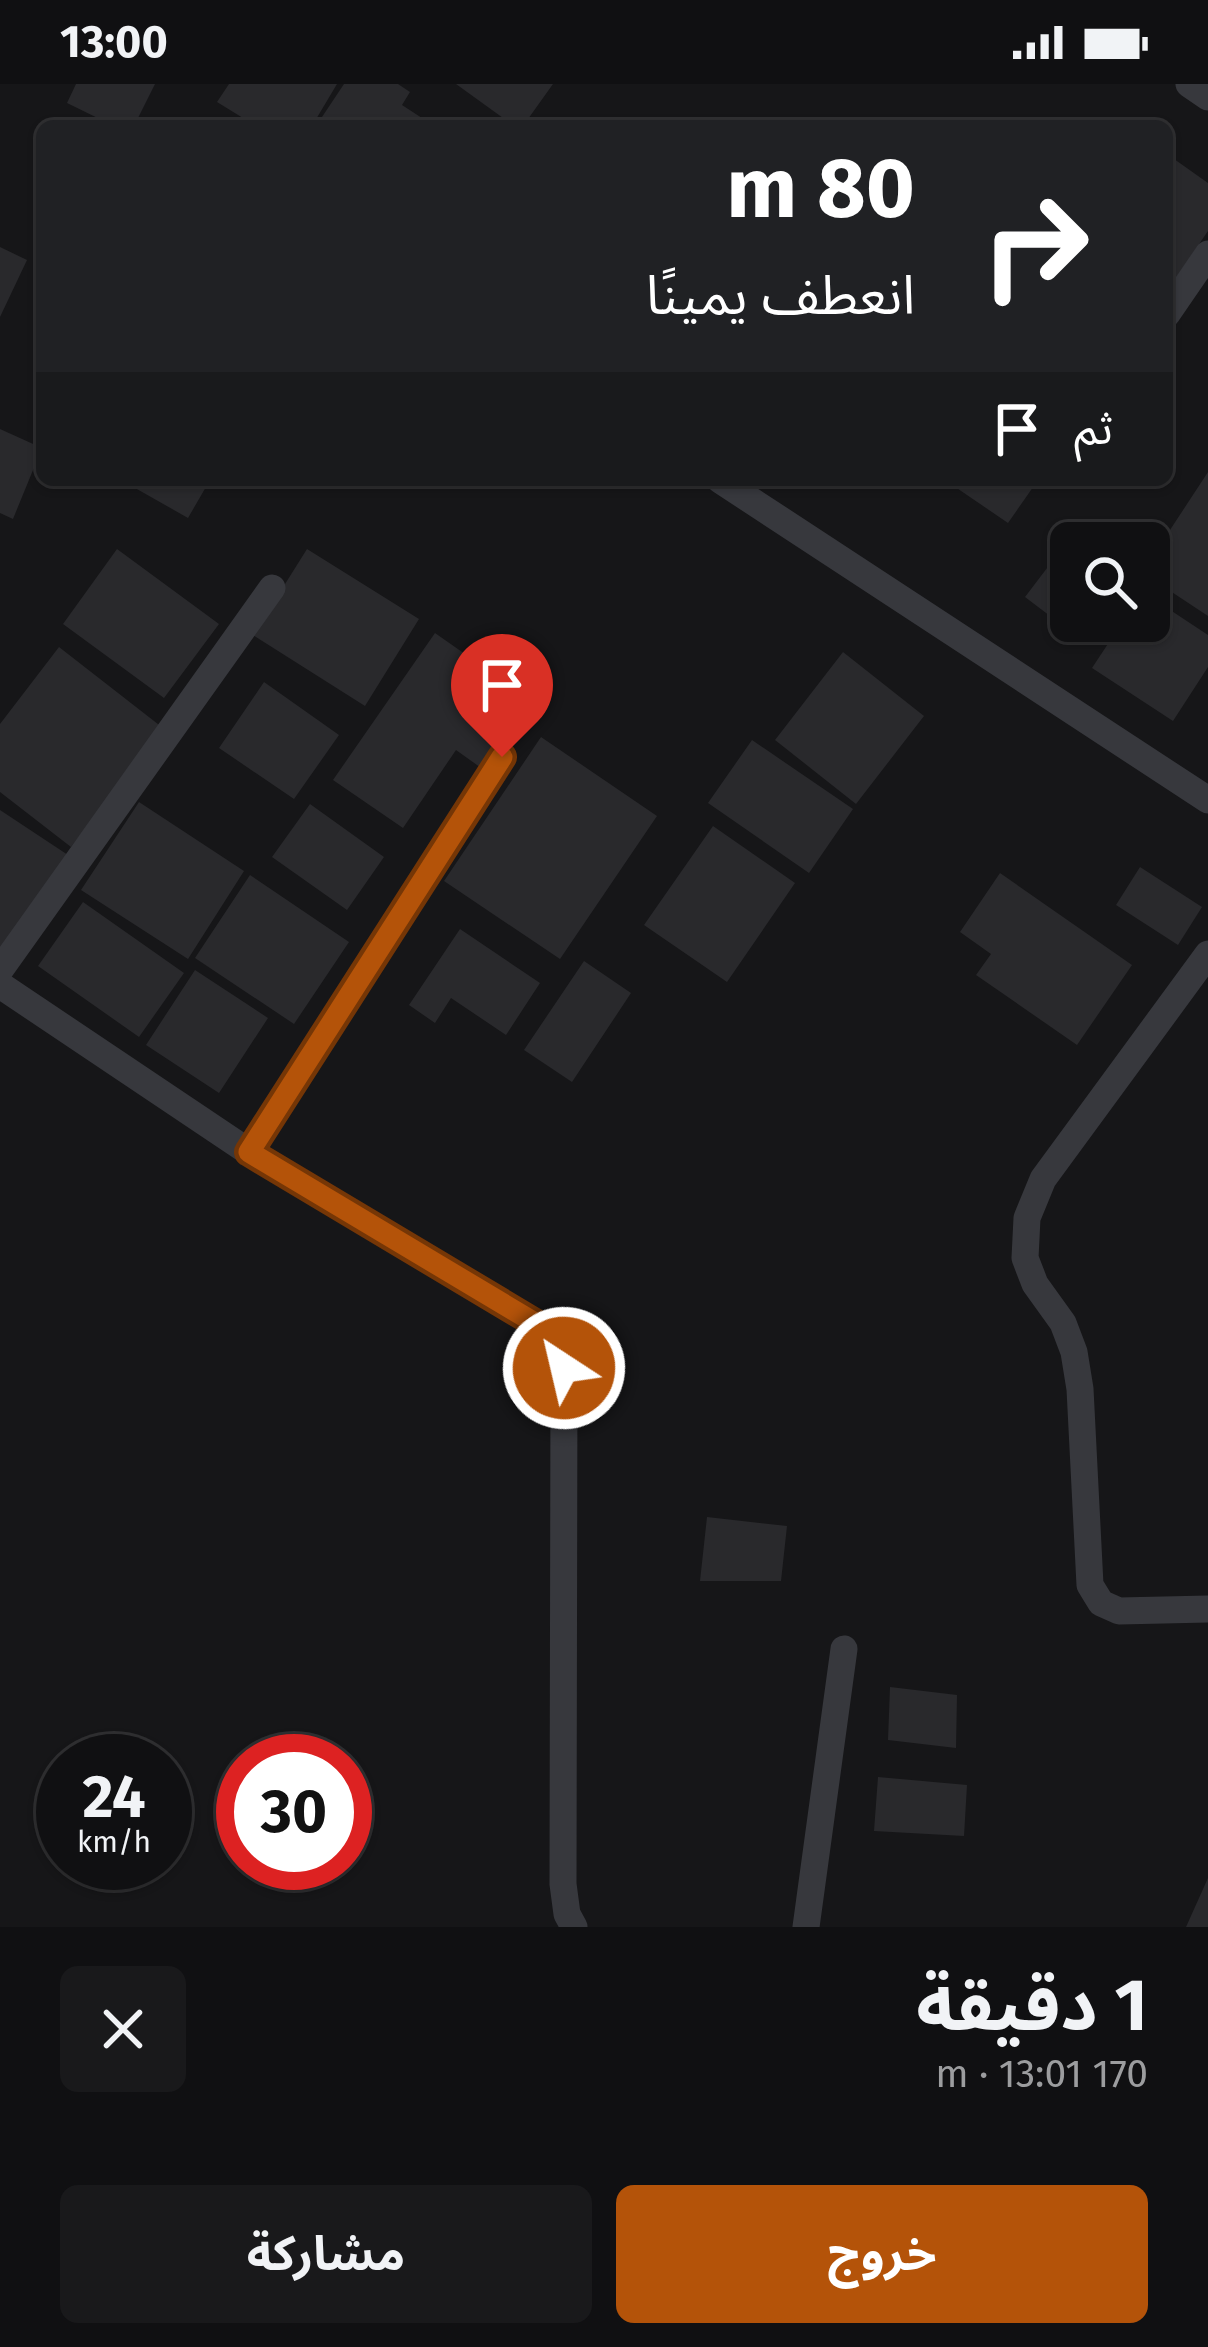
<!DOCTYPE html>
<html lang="ar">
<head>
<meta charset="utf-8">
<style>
	body { margin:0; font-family:"Fira Sans","Noto Sans Arabic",sans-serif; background:#19191b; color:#f1f3f6; direction:rtl; height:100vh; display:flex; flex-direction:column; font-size:45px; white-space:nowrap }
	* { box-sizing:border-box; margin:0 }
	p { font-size:39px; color:#9c9d9f }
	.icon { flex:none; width:66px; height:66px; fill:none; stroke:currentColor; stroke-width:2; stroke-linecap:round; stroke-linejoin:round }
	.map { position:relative; height:1843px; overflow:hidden; direction:ltr }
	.sheet { display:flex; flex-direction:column; background:#101012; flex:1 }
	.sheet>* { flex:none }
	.guide { position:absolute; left:36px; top:36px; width:1137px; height:366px; border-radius:18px; box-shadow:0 3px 9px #0004,0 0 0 3px #303032; direction:rtl; background:#202124; color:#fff; overflow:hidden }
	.controls { position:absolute; left:1050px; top:438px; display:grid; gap:24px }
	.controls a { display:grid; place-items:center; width:120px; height:120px; border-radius:18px; background:#101012; box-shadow:0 3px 9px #0004,0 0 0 3px #303032; font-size:60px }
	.speed { position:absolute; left:36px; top:1650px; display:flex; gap:24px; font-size:60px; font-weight:700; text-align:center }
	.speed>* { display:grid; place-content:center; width:156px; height:156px; border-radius:50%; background:#101012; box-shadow:0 3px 9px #0004,0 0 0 3px #303032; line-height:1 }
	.speed small { font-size:30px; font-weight:400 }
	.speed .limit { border:18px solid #d22; background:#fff; color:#111 }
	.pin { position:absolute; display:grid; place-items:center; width:102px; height:102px; color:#fff; margin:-123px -51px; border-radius:50% 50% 50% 0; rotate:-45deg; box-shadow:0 0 12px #0007 }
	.pin .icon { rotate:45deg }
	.me { position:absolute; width:132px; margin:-66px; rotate:325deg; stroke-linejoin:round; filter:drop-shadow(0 0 9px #0008) }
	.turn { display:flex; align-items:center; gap:42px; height:252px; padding:0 60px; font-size:54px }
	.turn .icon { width:156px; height:156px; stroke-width:2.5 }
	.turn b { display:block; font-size:84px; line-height:102px }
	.then { display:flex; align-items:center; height:114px; padding:0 60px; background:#0003; gap:24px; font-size:45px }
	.round { display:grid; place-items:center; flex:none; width:126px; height:126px; border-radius:18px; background:#19191b }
	.overview { display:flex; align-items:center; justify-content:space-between; height:204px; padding:0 60px }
	h1 { font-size:72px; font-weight:700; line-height:90px }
	.action { display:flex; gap:24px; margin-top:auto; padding:24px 60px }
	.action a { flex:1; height:138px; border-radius:18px; background:#b45309; color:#fff; font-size:48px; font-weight:700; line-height:138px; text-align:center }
	.action a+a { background:#19191b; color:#f1f3f6 }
	.status { display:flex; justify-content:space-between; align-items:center; height:84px; padding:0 60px; background:#101012; direction:ltr }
	.status svg { height:33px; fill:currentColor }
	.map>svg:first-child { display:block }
	.building { fill:#29292c }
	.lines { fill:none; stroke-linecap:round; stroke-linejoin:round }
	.street { stroke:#37383d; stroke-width:27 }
	.route-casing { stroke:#753606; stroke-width:30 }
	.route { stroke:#b45309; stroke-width:21 }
</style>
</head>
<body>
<div class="status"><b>13:00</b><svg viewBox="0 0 49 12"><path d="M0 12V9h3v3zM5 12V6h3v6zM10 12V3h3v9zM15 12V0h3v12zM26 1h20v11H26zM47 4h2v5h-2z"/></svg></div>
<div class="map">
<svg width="1208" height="1843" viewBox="0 0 1208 1843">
	<rect width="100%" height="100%" fill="#161618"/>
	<path class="building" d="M76,0H155L134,42H114L67,19Z
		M229,0H337L312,42H256L217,18Z
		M344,0H398L410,8L402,21L425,36L421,42H316Z
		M456,0H553L523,42H514Z
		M1167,70L1208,99V147L1167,207Z
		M0,163L27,176L0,233Z
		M0,345L42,364L13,435L0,429Z
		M1208,388V532L1149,493V478Z
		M121,396H210L188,434Z
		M945,396H1038L1008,439Z
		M1079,442L1101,459H1071V537H1092L1079,554L1025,513Z
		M117,465L219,540L164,614L63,540Z
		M307,465L419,535L365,622L253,551Z
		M1149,512L1208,551V583L1173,637L1092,584L1123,537H1149Z
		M435,549L532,617L484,686L456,666L403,744L333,696Z
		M59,563L163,644L71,763L0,708V640Z
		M843,568L924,632L856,720L775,656Z
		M264,598L339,651L294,715L219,664Z
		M541,653L657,732L560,875L444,797Z
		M752,656L853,725L809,789L708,719Z
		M139,718L244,787L188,875L81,806Z
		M310,720L384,773L347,826L272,773Z
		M0,726L68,771L0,874Z
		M713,742L795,799L727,898L644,841Z
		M1140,783L1202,823L1178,861L1116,821Z
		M1000,789L1132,881L1077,961L976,891L991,870L960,848Z
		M250,791L349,858L294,940L195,874Z
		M83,818L184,889L139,953L38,882Z
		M460,845L540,899L506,951L451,914L435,939L409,921Z
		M584,877L631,909L572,998L524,966Z
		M195,886L268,934L219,1009L146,961Z
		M707,1433L787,1442L781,1497H700Z
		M890,1603L957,1611L956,1664L888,1656Z
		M878,1693L967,1701L964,1752L874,1747Z
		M1208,1794V1843H1186Z"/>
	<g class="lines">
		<path class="street" d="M1189,0L1208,13
			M1167,230L1208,170
			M720,396L1208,716
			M1208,870L1043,1095L1027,1134L1025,1174L1035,1200L1063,1239L1074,1268L1080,1305L1090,1501L1101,1519L1119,1527L1208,1525
			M0,886L272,504
			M0,901L249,1068L540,1242L560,1266L564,1284L563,1800L567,1830L574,1843
			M249,1068L502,673
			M806,1843L844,1565"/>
	</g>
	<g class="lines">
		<defs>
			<path id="route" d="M502,673L249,1068L540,1242L560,1266L564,1284"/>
		</defs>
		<use href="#route" class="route-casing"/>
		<use href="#route" class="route"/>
	</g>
</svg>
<div class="controls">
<a><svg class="icon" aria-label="search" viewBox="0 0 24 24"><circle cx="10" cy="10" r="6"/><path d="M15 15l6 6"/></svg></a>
</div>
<div class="speed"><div>24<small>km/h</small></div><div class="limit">30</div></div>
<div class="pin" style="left:502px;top:673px;background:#d93025"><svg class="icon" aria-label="arrive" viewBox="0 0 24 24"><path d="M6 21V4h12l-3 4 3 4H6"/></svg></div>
<svg class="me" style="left:564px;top:1284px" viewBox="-20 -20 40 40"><circle r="17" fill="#b45309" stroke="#fff" stroke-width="3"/><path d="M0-11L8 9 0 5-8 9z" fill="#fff"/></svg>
<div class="guide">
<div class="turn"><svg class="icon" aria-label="right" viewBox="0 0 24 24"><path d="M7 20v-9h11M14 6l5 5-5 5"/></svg><div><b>80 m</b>انعطف يمينًا</div></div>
<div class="then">ثم<svg class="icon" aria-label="arrive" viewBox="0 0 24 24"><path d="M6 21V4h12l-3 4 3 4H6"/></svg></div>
</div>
</div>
<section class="sheet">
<div class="overview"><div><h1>1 دقيقة</h1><p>170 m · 13:01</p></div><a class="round"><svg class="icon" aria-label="close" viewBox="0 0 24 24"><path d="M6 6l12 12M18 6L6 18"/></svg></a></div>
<div class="action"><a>خروج</a><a>مشاركة</a></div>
</section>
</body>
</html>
